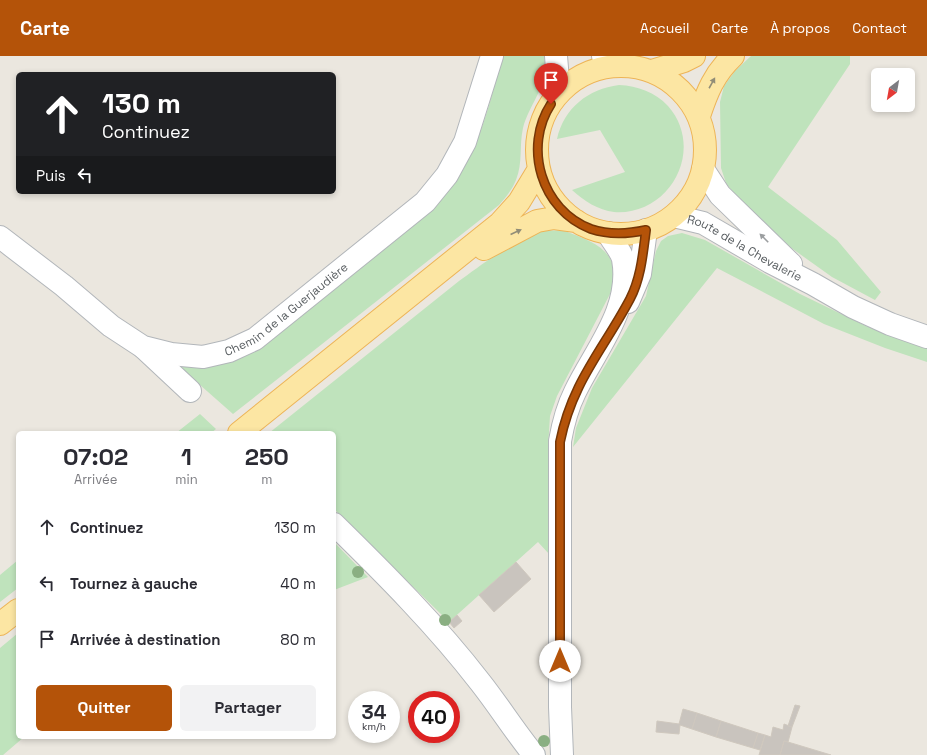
<!DOCTYPE html>
<html lang="fr">
<head>
<meta charset="utf-8">
<style>
	body { margin:0; font-family:"Space Grotesk",sans-serif; background:#f2f2f3; color:#2b2b33; height:100vh; display:flex; flex-direction:column; font-size:15px; white-space:nowrap }
	* { box-sizing:border-box; margin:0 }
	p { font-size:13px; color:#7c7c81 }
	.icon { flex:none; width:22px; height:22px; fill:none; stroke:currentColor; stroke-width:2; stroke-linecap:round; stroke-linejoin:round }
	.map { position:relative; flex:1; overflow:hidden }
	.side { position:absolute; left:16px; top:375px; width:320px; height:308px; display:flex; flex-direction:column; background:#fff; border-radius:6px; box-shadow:0 2px 6px #0003 }
	.side>* { flex:none }
	.guide { position:absolute; left:16px; top:16px; width:320px; height:122px; border-radius:6px; box-shadow:0 2px 6px #0003; background:#202124; color:#fff; overflow:hidden }
	.needle { width:26px; rotate:211deg }
	.tools { position:absolute; left:871px; top:12px; display:grid; gap:8px }
	.tools a { display:grid; place-items:center; width:44px; height:44px; border-radius:6px; background:#fff; box-shadow:0 2px 6px #0003; font-size:20px }
	.speed { position:absolute; left:348px; top:635px; display:flex; gap:8px; font-size:20px; font-weight:700; text-align:center }
	.speed>* { display:grid; place-content:center; width:52px; height:52px; border-radius:50%; background:#fff; box-shadow:0 2px 6px #0003; line-height:1 }
	.speed small { font-size:10px; font-weight:400 }
	.speed .limit { border:6px solid #d22; background:#fff; color:#111 }
	.pin { position:absolute; display:grid; place-items:center; width:34px; height:34px; color:#fff; margin:-41px -17px; border-radius:50% 50% 50% 0; rotate:-45deg; box-shadow:0 0 4px #0007 }
	.pin .icon { rotate:45deg }
	.me { position:absolute; width:44px; margin:-22px; rotate:0deg; stroke-linejoin:round; filter:drop-shadow(0 0 3px #0008) }
	.turn { display:flex; align-items:center; gap:14px; height:84px; padding:0 20px; font-size:18px }
	.turn .icon { width:52px; height:52px; stroke-width:2.5 }
	.turn b { display:block; font-size:28px; line-height:34px }
	.then { display:flex; align-items:center; height:38px; padding:0 20px; background:#0003; gap:8px; font-size:15px }
	.eta { display:flex; justify-content:space-evenly; align-items:center; height:68px; text-align:center }
	.eta b { font-size:24px; font-weight:600; line-height:28px }
	.action { display:flex; gap:8px; margin-top:auto; padding:8px 20px }
	.action a { flex:1; height:46px; border-radius:6px; background:#b45309; color:#fff; font-size:16px; font-weight:600; line-height:46px; text-align:center }
	.action a+a { background:#f2f2f3; color:#2b2b33 }
	ul { padding:0; list-style:none }
	li { display:flex; align-items:center; gap:12px; height:56px; padding:0 20px }
	li div { flex:1 }
	li b { display:block; font-size:15px }
	li em { font-style:normal }
	header { display:flex; align-items:center; gap:24px; box-sizing:border-box; height:56px; padding:0 20px; background:#b45309; color:#fff }
	header strong { font-size:19px }
	nav { display:flex; gap:22px; margin-inline-start:auto; font-size:14px }
	.map>svg:first-child { display:block }
	.green { fill:#bfe3bc }
	.building { fill:#c9c4be; stroke:#cfc8be }
	.lines { fill:none; stroke-linecap:round; stroke-linejoin:round }
	.minor-casing { stroke:#b2b6ba; stroke-width:24 }
	.major-casing { stroke:#edb457; stroke-width:24 }
	.minor { stroke:#fff; stroke-width:22 }
	.major { stroke:#fce6a3; stroke-width:22 }
	.tree { fill:#8aaf82 }
	.oneway { fill:#918d77 }
	.oneway2 { fill:#9b9ea0 }
	.route-casing { stroke:#753606; stroke-width:10 }
	.route { stroke:#b45309; stroke-width:7 }
	.labels { text-anchor:middle; dominant-baseline:central; stroke-width:4; stroke-linejoin:round; paint-order:stroke }
	.street-label { font-size:12px; fill:#585d60; stroke:#fff }
</style>
</head>
<body>
<header>
<strong>Carte</strong>
<nav><a>Accueil</a><a>Carte</a><a>À propos</a><a>Contact</a></nav>
</header>
<div class="map">
<svg width="927" height="699" viewBox="0 0 927 699">
	<rect width="100%" height="100%" fill="#ebe7df"/>
	<path class="green" d="M502,0H544C550,29 530,46 523,72C519,90 523,107 516,124C512,134 506,141 499,149L233,358L174,306L213,309L230,306L263,291L434,150C476,107 488,56 502,0Z
		M751,0H850V8L768,131L837,184L881,236L875,244L832,221L790,191L734,138L726,127L721,112L720,46L724,30L735,15Z
		M619,29C638,30 655,36 668,50C706,93 670,160 614,156C598,154 584,145 572,134L625,116L600,74L557,83C564,52 588,33 619,29Z
		M562,174C596,187 624,195 610,238L557,340L550,360L548,392L549,498L538,486L449,566L334,453V377H269L459,225C480,210 519,180 543,175C549,174 556,175 562,174Z
		M682,177L705,184L800,238L866,270L927,292V306L885,292L824,268L717,212L573,391L576,372L592,332L646,240L656,195L661,185L668,180Z
		M200,358L216,373L211,377H176Z
		M334,486L368,521L334,534Z
		M18,504V532L0,546V519Z
		M18,577V681H24L3,699H0V592Z"/>
	<path class="building" d="M516,506L531,523L494,556L479,539Z
		M457,559L462,565L454,572L449,566Z
		M795,649L800,650L792,671L788,670Z
		M683,653L697,657L692,673L680,669L679,678L656,676L657,665L679,668Z
		M697,657L721,665L716,681L692,673Z
		M721,665L758,677L753,692L716,681Z
		M784,668L792,671L788,686L784,685L780,699H759L765,679L771,681L773,671L783,674Z
		M758,677L765,679L760,694L753,692Z
		M784,685L788,686L831,699H780Z"/>
	<g class="lines">
		<defs>
			<g id="minor">
				<path d="M556,0L559,36"/>
				<path d="M603,0L613,10"/>
				<path d="M703,113L720,139L791,208"/>
				<path id="s1" d="M674,160L703,167L770,206L813,228L853,251L890,268L927,281"/>
				<path id="s2" d="M0,181L64,230L111,270L143,291L171,298L203,301L229,295L255,283L425,146L447,119L465,86L492,0"/>
				<path d="M628,246L640,218L646,174"/>
				<path d="M144,292L190,335"/>
				<path d="M334,468C385,518 436,569 480,626C499,650 515,676 534,699"/>
				<path d="M562,699L560,651V385C563,368 567,352 575,336C595,294 632,253 623,203C621,195 612,185 608,177"/>
			</g>
			<path id="major" d="M537 94a84 84 0 1 1 168 0a84 84 0 1 1-168 0Z
				M652,15L684,5L694,0
				M699,60C707,36 714,18 733,0
				M484,193L537,165L554,162L576,165
				M239,377L500,167L519,146L539,113
				M0,568L18,554"/>
		</defs>
		<use href="#minor" class="minor-casing"/>
		<use href="#major" class="major-casing"/>
		<use href="#minor" class="minor"/>
		<use href="#major" class="major"/>
	</g>
	<g class="tree">
		<circle cx="358" cy="516" r="6"/>
		<circle cx="445" cy="564" r="6"/>
		<circle cx="544" cy="685" r="6"/>
	</g>
	<defs><path id="oneway-solid" d="M-6-.8H1V-3.2L6.5 0L1 3.2V.8H-6Z"/></defs>
	<g class="oneway">
		<use href="#oneway-solid" transform="translate(712 27) rotate(-61)"/>
		<use href="#oneway-solid" transform="translate(516 176) rotate(-25)"/>
	</g>
	<use class="oneway2" href="#oneway-solid" transform="translate(764 182) rotate(-135)"/>
	<g class="lines">
		<defs>
			<path id="route" d="M551,48C523,91 541,154 591,173C609,179 628,178 646,174C643,197 641,222 630,243C603,294 572,326 560,386V605"/>
		</defs>
		<use href="#route" class="route-casing"/>
		<use href="#route" class="route"/>
	</g>
	<g class="labels">
		<g class="street-label">
			<text stroke="none"><textPath href="#s1" startOffset="78">Route de la Chevalerie</textPath></text>
			<text stroke="none"><textPath href="#s2" startOffset="339">Chemin de la Guerjaudière</textPath></text>
		</g>
	</g>
</svg>
<div class="tools">
<a><svg class="needle" viewBox="-14 -14 28 28"><path d="M0-13l5 13h-10z" fill="#e53935"/><path d="M0 13l5-13h-10z" fill="#7c7c81"/></svg></a>
</div>
<div class="speed"><div>34<small>km/h</small></div><div class="limit">40</div></div>
<div class="pin" style="left:551px;top:48px;background:#d93025"><svg class="icon" aria-label="arrive" viewBox="0 0 24 24"><path d="M6 21V4h12l-3 4 3 4H6"/></svg></div>
<svg class="me" style="left:560px;top:605px" viewBox="-20 -20 40 40"><circle r="19" fill="#fff"/><path d="M0-13L10 11 0 6-10 11z" fill="#b45309"/></svg>
<div class="guide">
<div class="turn"><svg class="icon" aria-label="ahead" viewBox="0 0 24 24"><path d="M12 20V5M6 11l6-6 6 6"/></svg><div><b>130 m</b>Continuez</div></div>
<div class="then">Puis<svg class="icon" aria-label="left" viewBox="0 0 24 24"><path d="M17 20v-9H6M10 6l-5 5 5 5"/></svg></div>
</div>
<section class="side">
<div class="eta">
<div><b>07:02</b><p>Arrivée</p></div>
<div><b>1</b><p>min</p></div>
<div><b>250</b><p>m</p></div>
</div>
<ul>
<li><svg class="icon" aria-label="ahead" viewBox="0 0 24 24"><path d="M12 20V5M6 11l6-6 6 6"/></svg><div><b>Continuez</b></div><em>130 m</em></li>
<li><svg class="icon" aria-label="left" viewBox="0 0 24 24"><path d="M17 20v-9H6M10 6l-5 5 5 5"/></svg><div><b>Tournez à gauche</b></div><em>40 m</em></li>
<li><svg class="icon" aria-label="arrive" viewBox="0 0 24 24"><path d="M6 21V4h12l-3 4 3 4H6"/></svg><div><b>Arrivée à destination</b></div><em>80 m</em></li>
</ul>
<div class="action"><a>Quitter</a><a>Partager</a></div>
</section>
</div>
</body>
</html>
